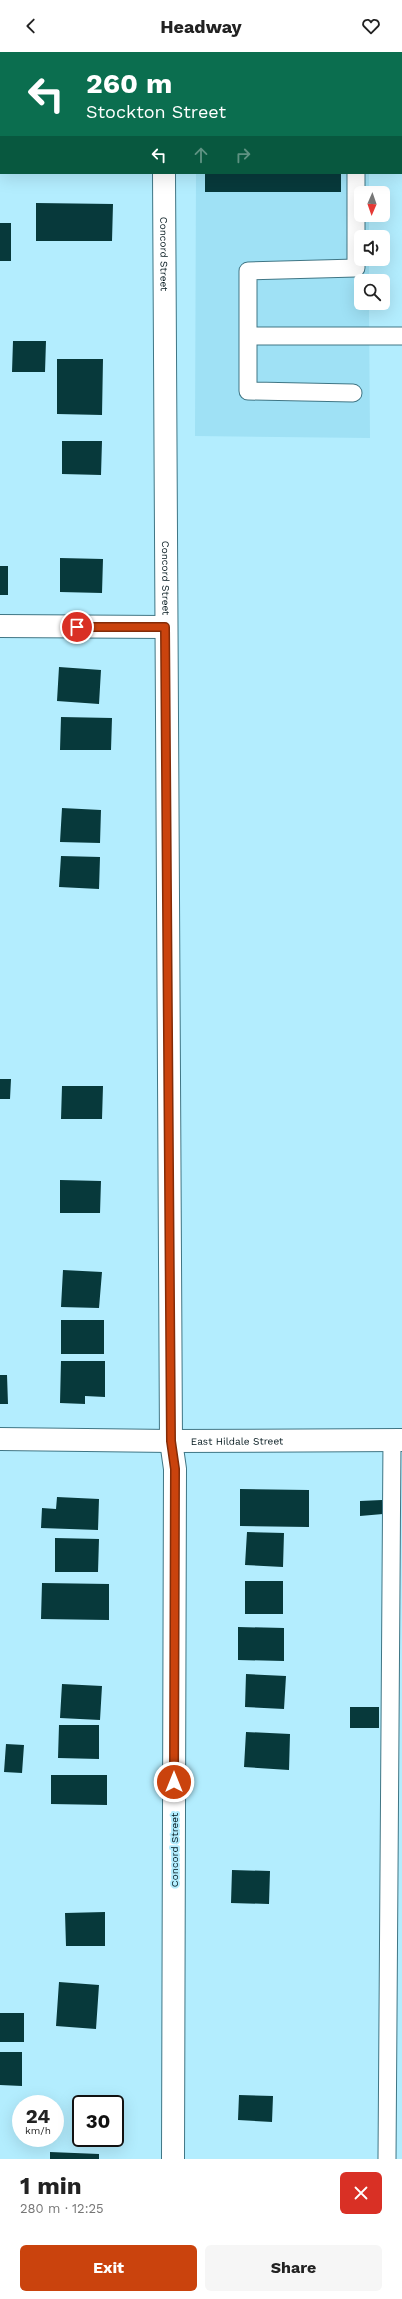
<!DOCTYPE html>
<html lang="en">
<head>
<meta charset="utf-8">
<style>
	body { margin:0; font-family:"Work Sans",sans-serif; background:#f6f6f6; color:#222; height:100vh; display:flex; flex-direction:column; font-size:15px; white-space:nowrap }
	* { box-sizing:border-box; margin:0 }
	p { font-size:13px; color:#767676 }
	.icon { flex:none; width:22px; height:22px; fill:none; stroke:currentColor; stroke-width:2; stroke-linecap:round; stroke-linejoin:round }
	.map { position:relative; height:2107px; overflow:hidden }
	.details { display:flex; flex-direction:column; background:#fff; flex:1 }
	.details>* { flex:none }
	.top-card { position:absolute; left:0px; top:0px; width:402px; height:122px; box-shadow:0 4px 16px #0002; background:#0b6e4f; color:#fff; overflow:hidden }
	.needle { width:26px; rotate:182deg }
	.controls { position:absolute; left:354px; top:134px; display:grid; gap:8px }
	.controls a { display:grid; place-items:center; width:36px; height:36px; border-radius:6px; background:#fff; box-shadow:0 4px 16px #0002; font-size:20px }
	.speed { position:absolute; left:12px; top:2043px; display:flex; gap:8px; font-size:20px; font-weight:700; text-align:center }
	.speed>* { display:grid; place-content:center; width:52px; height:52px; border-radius:50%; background:#fff; box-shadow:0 4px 16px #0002; line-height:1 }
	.speed small { font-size:10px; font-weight:400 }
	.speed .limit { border:2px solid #111; border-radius:6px; background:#fff; color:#111 }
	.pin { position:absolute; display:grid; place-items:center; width:34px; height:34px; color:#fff; margin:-17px; border:2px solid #fff; border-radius:50%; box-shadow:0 1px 4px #0007 }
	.me { position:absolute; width:44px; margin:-22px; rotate:0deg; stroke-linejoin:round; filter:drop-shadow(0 0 3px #0008) }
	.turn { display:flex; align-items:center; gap:14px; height:84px; padding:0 20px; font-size:18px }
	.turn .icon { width:52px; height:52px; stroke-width:2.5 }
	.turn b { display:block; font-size:28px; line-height:34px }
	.lanes { display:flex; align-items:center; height:38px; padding:0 20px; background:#0003; justify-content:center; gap:20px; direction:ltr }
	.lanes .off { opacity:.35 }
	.round { display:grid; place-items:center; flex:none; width:42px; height:42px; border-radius:6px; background:#f6f6f6 }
	.overview { display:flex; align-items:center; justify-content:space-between; height:68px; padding:0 20px }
	h1 { font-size:24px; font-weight:700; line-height:30px }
	.action { display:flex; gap:8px; margin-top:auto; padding:8px 20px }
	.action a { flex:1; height:46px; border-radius:6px; background:#ca430d; color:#fff; font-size:16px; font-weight:700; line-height:46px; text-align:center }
	.action a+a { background:#f6f6f6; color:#222 }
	header { display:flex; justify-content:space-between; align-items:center; height:52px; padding:0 20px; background:#fff; font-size:18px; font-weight:700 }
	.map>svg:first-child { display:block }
	.built { fill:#9fe1f5 }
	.building { fill:#07393b }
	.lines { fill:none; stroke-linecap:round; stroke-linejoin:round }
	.service-casing { stroke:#407685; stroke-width:19 }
	.minor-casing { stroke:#407685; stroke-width:24 }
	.service { stroke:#fff; stroke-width:17 }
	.minor { stroke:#fff; stroke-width:22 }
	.route-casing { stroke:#832c08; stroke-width:10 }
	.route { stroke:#ca430d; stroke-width:7 }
	.labels { text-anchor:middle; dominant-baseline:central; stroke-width:4; stroke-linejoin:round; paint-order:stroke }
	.street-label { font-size:10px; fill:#01151b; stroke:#b3edfe }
</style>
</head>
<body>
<header><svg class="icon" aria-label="back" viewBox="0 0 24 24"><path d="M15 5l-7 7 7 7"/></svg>Headway<svg class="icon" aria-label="heart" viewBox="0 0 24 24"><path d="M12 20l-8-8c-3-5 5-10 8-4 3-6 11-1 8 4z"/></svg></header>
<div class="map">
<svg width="402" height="2107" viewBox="0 0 402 2107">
	<rect width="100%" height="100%" fill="#b3edfe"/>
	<path class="built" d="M196,121H369V141H361V163H369V185H361V207H369V229H361V251H369L370,386L195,384Z"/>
	<path class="building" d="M205,121H341V140H205Z
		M36,151L113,152L112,189H36Z
		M0,171H11V209H0Z
		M13,289H46L45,320H12Z
		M57,307H103L102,363L57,362Z
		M62,389H102L101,423L62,422Z
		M60,506L103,507L102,541L60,540Z
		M0,514H8V543H0Z
		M59,615L101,618L99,652L57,649Z
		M61,665L112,666L111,698H60Z
		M62,756L101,758L100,791L60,790Z
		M61,804L100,805L99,837L59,835Z
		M0,1027H11L10,1047H0Z
		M62,1034H103L102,1067H61Z
		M60,1128L101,1129L100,1161H60Z
		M63,1218L102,1220L99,1256L61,1255Z
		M61,1268H104V1302H61Z
		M61,1309H105V1345L85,1344V1352L60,1351Z
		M0,1323H7L8,1352H0Z
		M240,1437L309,1438V1475L240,1474Z
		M57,1445L99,1447L98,1478L41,1476L42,1456L56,1457Z
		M382,1448L383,1462L360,1464V1449Z
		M247,1480L284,1481L283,1515L245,1513Z
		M55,1486L99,1487L98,1520H55Z
		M245,1529H283V1562H245Z
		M42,1531L109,1532V1568L41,1567Z
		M238,1575L284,1576V1609L238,1608Z
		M246,1622L286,1624L284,1657L245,1655Z
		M62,1632L102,1634L100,1668L60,1666Z
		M350,1655H379V1676H350Z
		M59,1673H99V1707L58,1706Z
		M246,1680L290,1682L289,1718L244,1715Z
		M6,1692L24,1693L22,1721L4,1720Z
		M51,1723H107V1753L51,1752Z
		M232,1818L270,1819L269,1852L231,1851Z
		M105,1860V1894H66L65,1861Z
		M59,1930L99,1933L96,1977L56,1974Z
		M0,1961H24V1990H0Z
		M0,2000H22V2034L0,2033Z
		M239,2043L273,2044L272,2070L238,2068Z
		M50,2100L99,2102V2107H50Z"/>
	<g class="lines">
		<defs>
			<path id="service" d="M357,1V0
				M248,284V219L356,216V121
				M353,341L248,339V284H402
				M387,2107L392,1388"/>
			<g id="minor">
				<path d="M163,1V0"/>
				<path id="s1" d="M164,121L171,1389L175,1417L173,2107"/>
				<path d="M0,574L165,575"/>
				<path id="s2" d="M0,1387L171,1389L402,1388"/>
			</g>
		</defs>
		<use href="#service" class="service-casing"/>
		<use href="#minor" class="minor-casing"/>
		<use href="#service" class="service"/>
		<use href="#minor" class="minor"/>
	</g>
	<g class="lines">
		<defs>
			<path id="route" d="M77,575H165L171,1389L175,1417L174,1730"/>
		</defs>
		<use href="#route" class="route-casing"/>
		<use href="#route" class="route"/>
	</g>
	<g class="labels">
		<g class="street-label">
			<text stroke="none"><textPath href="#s1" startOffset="81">Concord Street</textPath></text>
			<text stroke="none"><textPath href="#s1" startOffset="405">Concord Street</textPath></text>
			<text stroke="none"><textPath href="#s2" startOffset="237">East Hildale Street</textPath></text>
			<text transform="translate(174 1798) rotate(-90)">Concord Street</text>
		</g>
	</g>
</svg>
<div class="controls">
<a><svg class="needle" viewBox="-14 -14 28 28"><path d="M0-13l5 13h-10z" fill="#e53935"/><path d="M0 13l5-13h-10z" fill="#767676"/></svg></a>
<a><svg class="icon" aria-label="sound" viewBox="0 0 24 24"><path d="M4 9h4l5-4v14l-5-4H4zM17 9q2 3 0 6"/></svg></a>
<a><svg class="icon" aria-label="search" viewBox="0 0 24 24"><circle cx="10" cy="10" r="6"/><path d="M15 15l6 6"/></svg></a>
</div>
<div class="speed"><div>24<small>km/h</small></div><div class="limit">30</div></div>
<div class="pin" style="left:77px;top:575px;background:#d93025"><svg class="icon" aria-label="arrive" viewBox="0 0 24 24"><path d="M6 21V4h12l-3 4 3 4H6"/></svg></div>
<svg class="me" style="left:174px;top:1730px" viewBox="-20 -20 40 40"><circle r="17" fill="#ca430d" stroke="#fff" stroke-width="3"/><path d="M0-11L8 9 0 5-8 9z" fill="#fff"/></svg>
<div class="top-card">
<div class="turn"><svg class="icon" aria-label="left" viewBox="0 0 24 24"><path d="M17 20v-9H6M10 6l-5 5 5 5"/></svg><div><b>260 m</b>Stockton Street</div></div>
<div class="lanes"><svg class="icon" aria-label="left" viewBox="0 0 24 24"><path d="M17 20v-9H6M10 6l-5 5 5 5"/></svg><svg class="icon off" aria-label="ahead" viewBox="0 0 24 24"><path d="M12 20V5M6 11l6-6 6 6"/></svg><svg class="icon off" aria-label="right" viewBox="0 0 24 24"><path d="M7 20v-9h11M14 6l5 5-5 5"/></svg></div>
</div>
</div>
<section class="details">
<div class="overview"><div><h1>1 min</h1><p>280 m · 12:25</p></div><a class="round" style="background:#d93025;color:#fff"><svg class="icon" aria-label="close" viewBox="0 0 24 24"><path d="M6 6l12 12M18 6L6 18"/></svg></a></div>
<div class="action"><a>Exit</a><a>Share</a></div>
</section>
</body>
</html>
